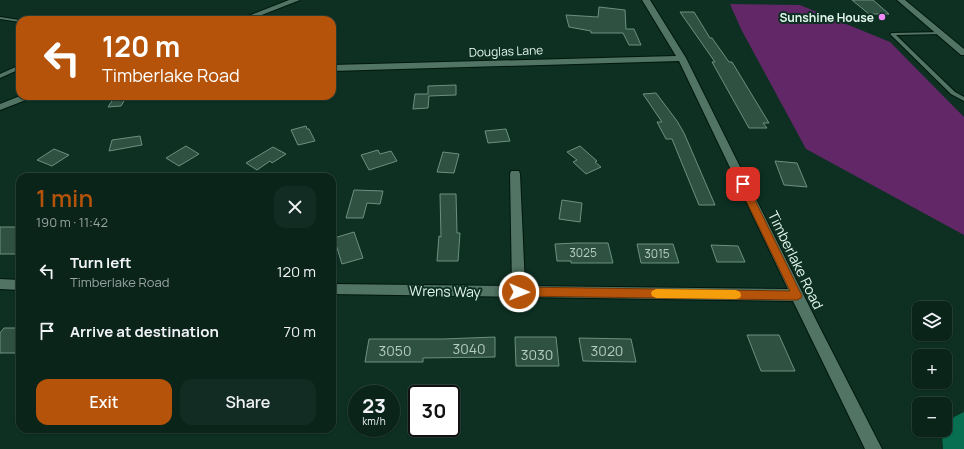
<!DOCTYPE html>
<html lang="en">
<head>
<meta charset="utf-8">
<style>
	body { margin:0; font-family:Manrope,sans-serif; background:#132c23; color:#f1f3f6; height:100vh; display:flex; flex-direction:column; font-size:15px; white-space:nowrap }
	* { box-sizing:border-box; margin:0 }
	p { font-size:13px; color:#99a4a2 }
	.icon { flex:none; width:22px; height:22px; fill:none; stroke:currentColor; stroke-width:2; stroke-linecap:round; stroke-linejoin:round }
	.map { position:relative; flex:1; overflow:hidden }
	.sheet { position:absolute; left:16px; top:173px; width:320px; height:260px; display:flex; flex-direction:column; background:#0a241a; border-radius:12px; box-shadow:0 1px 3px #0004,0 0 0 1px #2a4139 }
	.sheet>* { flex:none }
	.hud { position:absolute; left:16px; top:16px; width:320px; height:84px; border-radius:12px; box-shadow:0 1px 3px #0004,0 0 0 1px #2a4139; background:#b45309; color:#fff; overflow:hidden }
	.controls { position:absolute; left:912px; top:301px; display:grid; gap:8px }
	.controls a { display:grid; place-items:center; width:40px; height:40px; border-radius:8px; background:#0a241a; box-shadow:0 1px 3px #0004,0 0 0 1px #2a4139; font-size:20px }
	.speed { position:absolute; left:348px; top:385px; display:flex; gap:8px; font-size:20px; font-weight:700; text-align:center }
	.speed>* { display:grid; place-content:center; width:52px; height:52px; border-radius:50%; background:#0a241a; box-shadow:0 1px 3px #0004,0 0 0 1px #2a4139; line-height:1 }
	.speed small { font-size:10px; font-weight:400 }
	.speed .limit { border:2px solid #111; border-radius:6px; background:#fff; color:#111 }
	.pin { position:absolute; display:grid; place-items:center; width:34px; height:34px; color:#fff; margin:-17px; border-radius:8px; box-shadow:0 2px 6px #0006 }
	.me { position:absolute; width:44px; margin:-22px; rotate:91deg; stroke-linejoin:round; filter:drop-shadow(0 0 3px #0008) }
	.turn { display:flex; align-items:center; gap:14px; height:84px; padding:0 20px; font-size:18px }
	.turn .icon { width:52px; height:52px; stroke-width:2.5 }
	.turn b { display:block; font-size:28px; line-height:34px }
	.round { display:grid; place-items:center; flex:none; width:42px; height:42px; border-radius:12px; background:#132c23 }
	.overview { display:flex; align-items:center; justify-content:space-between; height:68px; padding:0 20px }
	h1 { font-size:24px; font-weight:600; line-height:30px; color:#b45309 }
	.primary-button { display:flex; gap:8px; margin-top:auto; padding:8px 20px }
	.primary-button a { flex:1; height:46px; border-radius:12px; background:#b45309; color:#fff; font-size:16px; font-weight:600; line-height:46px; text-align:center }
	.primary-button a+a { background:#132c23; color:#f1f3f6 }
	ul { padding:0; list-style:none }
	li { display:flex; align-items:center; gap:12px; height:60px; padding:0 20px }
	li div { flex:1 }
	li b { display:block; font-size:15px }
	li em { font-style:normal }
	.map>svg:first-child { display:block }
	.green { fill:#612766 }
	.water { fill:#087051 }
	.building { fill:#2f5142; stroke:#6c9080 }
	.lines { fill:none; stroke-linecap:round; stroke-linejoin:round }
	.service-casing { stroke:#00170e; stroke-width:2 }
	.minor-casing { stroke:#00170e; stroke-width:2 }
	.tertiary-casing { stroke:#00170e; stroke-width:2 }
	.service { fill:#517464; fill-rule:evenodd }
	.minor { fill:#517464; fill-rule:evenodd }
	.tertiary { fill:#517464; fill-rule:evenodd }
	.route { fill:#b45309; stroke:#753606 }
	.slow { fill:#f59e0b }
	.poi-dot { fill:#ef8bf7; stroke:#0d3023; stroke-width:1.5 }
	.labels { text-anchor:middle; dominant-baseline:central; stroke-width:4; stroke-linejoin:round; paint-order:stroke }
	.far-poi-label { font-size:12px; font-weight:bold; fill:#e3f6ed; stroke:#0d3023; text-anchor:end }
	.far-street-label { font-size:12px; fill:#e3f6ed; stroke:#0d3023 }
	.number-label { font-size:12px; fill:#b6cdc2 }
	.street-label { font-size:14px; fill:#e3f6ed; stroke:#0d3023 }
	.near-number-label { font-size:14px; fill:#b6cdc2 }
</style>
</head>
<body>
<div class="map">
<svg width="964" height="449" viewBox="0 0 964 449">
	<rect width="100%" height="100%" fill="#0d3023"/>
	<path class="green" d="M730,4L800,5L890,42L964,117V235L806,149L741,29Z"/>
	<path class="water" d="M964,412V449H943L942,434L954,417Z"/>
	<path class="building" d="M852,0H873L889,14H869Z
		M599,7L625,10L626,29H634L641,45H629L623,33H591V31L569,27L566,15L598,17Z
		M680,12H694L710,38H712L729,62H732L769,123H763L767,128H749L712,62H715Z
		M456,85V95L429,96L428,108L413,109L415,94H428V86Z
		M656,93L677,121L684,133L715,205H699L672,139H666L657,122H662L643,94Z
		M115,96H127L121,106L108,107Z
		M306,126L307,129H309L315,141L298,145L291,130Z
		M506,129L510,141L488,143L485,131Z
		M140,136L142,145L109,151L112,140Z
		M186,146L199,154L179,166L166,158Z
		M580,146L597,161L595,162L601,167L586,174L573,162L577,160L567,152Z
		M273,147L286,154L272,163L270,161L257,170L246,163Z
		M54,149L69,155L52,166L37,160Z
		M378,150L380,154L391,151L397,161L369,170L361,155Z
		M443,152L459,154L454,173L437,172Z
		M775,161L797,163L807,187L784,185Z
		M354,190L383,191L380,204L367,203L363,218H346Z
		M440,194H456L457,233H460L458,261H437L439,236L441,237Z
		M562,200L582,203L580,222L559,219Z
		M0,227H20V254H0Z
		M354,232L363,258L342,264L334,238Z
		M577,243H608L613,263H571V261H557L555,244Z
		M637,244H673L679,263H641Z
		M711,245L738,246L745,262H717Z
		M4,328H20V348L17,353H0V333Z
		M747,335H779L795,371H761Z
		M495,337V357L423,358V362H365L369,339H443Z
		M515,337H556L559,366H516Z
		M579,338L631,339L636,362L583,361Z"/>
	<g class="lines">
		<defs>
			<path id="service" d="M0,17L20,20H21H20V22L0,19Z
				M943,32V33L941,34L896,35L955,92L964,97V101L951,94L890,34L892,33Z
				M20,65V69L0,78V74Z"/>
			<path id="minor" d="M642,0H650L686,58L818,324L882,449H865L793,301L332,294V284L512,286L510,174L511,171H519L520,174L525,286L788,289L679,61L332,71V65L676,56Z
				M897,0H905L964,49V55H961Z
				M0,279L20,280V290L0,289Z"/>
			<path id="tertiary" d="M289,0H300L249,20H238Z
				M20,96H33L31,98L0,110V104Z"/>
		</defs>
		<use href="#service" class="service-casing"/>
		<use href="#minor" class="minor-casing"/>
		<use href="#tertiary" class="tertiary-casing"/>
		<use href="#service" class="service"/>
		<use href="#minor" class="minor"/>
		<use href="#tertiary" class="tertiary"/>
	</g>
	<path class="route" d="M743,181L747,184L802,296L801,298L797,300L519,296L515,295L514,292L515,289L519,287L790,291L738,184Z"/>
	<path class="slow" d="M656,289L736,290L740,292L741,295L740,298L736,299L656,298L652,296L651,293L652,291Z"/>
	<circle class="poi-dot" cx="882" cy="17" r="4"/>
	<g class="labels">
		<g class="far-poi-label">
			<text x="874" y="17">Sunshine House</text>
		</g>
		<g class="far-street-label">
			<text transform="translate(506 51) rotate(-2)">Douglas Lane</text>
		</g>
		<g class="number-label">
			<text x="583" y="252">3025</text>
			<text x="657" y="253">3015</text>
		</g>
		<g class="street-label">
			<text transform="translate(796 260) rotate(64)">Timberlake Road</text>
			<text transform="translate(445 291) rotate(1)">Wrens Way</text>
		</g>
		<g class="near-number-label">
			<text x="469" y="348">3040</text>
			<text x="395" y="350">3050</text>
			<text x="607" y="350">3020</text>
			<text x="537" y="354">3030</text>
		</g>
	</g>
</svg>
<div class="controls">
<a><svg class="icon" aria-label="layers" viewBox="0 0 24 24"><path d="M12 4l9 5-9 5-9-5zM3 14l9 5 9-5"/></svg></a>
<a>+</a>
<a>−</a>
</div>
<div class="speed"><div>23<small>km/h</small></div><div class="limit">30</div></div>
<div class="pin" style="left:743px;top:184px;background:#d93025"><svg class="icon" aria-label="arrive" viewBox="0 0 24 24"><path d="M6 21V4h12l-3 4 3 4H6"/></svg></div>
<svg class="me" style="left:519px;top:292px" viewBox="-20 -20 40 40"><circle r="17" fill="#b45309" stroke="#fff" stroke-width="3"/><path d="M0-11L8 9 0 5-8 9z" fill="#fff"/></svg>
<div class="hud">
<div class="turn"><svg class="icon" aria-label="left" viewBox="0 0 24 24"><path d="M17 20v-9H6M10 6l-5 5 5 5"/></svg><div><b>120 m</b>Timberlake Road</div></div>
</div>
<section class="sheet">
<div class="overview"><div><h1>1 min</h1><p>190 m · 11:42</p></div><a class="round"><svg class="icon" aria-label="close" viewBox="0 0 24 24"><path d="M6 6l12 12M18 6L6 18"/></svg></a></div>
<ul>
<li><svg class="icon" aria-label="left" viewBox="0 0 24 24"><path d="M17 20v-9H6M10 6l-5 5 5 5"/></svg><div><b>Turn left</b><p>Timberlake Road</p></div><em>120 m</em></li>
<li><svg class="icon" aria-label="arrive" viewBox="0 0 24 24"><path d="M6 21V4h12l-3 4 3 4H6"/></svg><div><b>Arrive at destination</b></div><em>70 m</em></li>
</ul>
<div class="primary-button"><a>Exit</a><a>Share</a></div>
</section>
</div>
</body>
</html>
